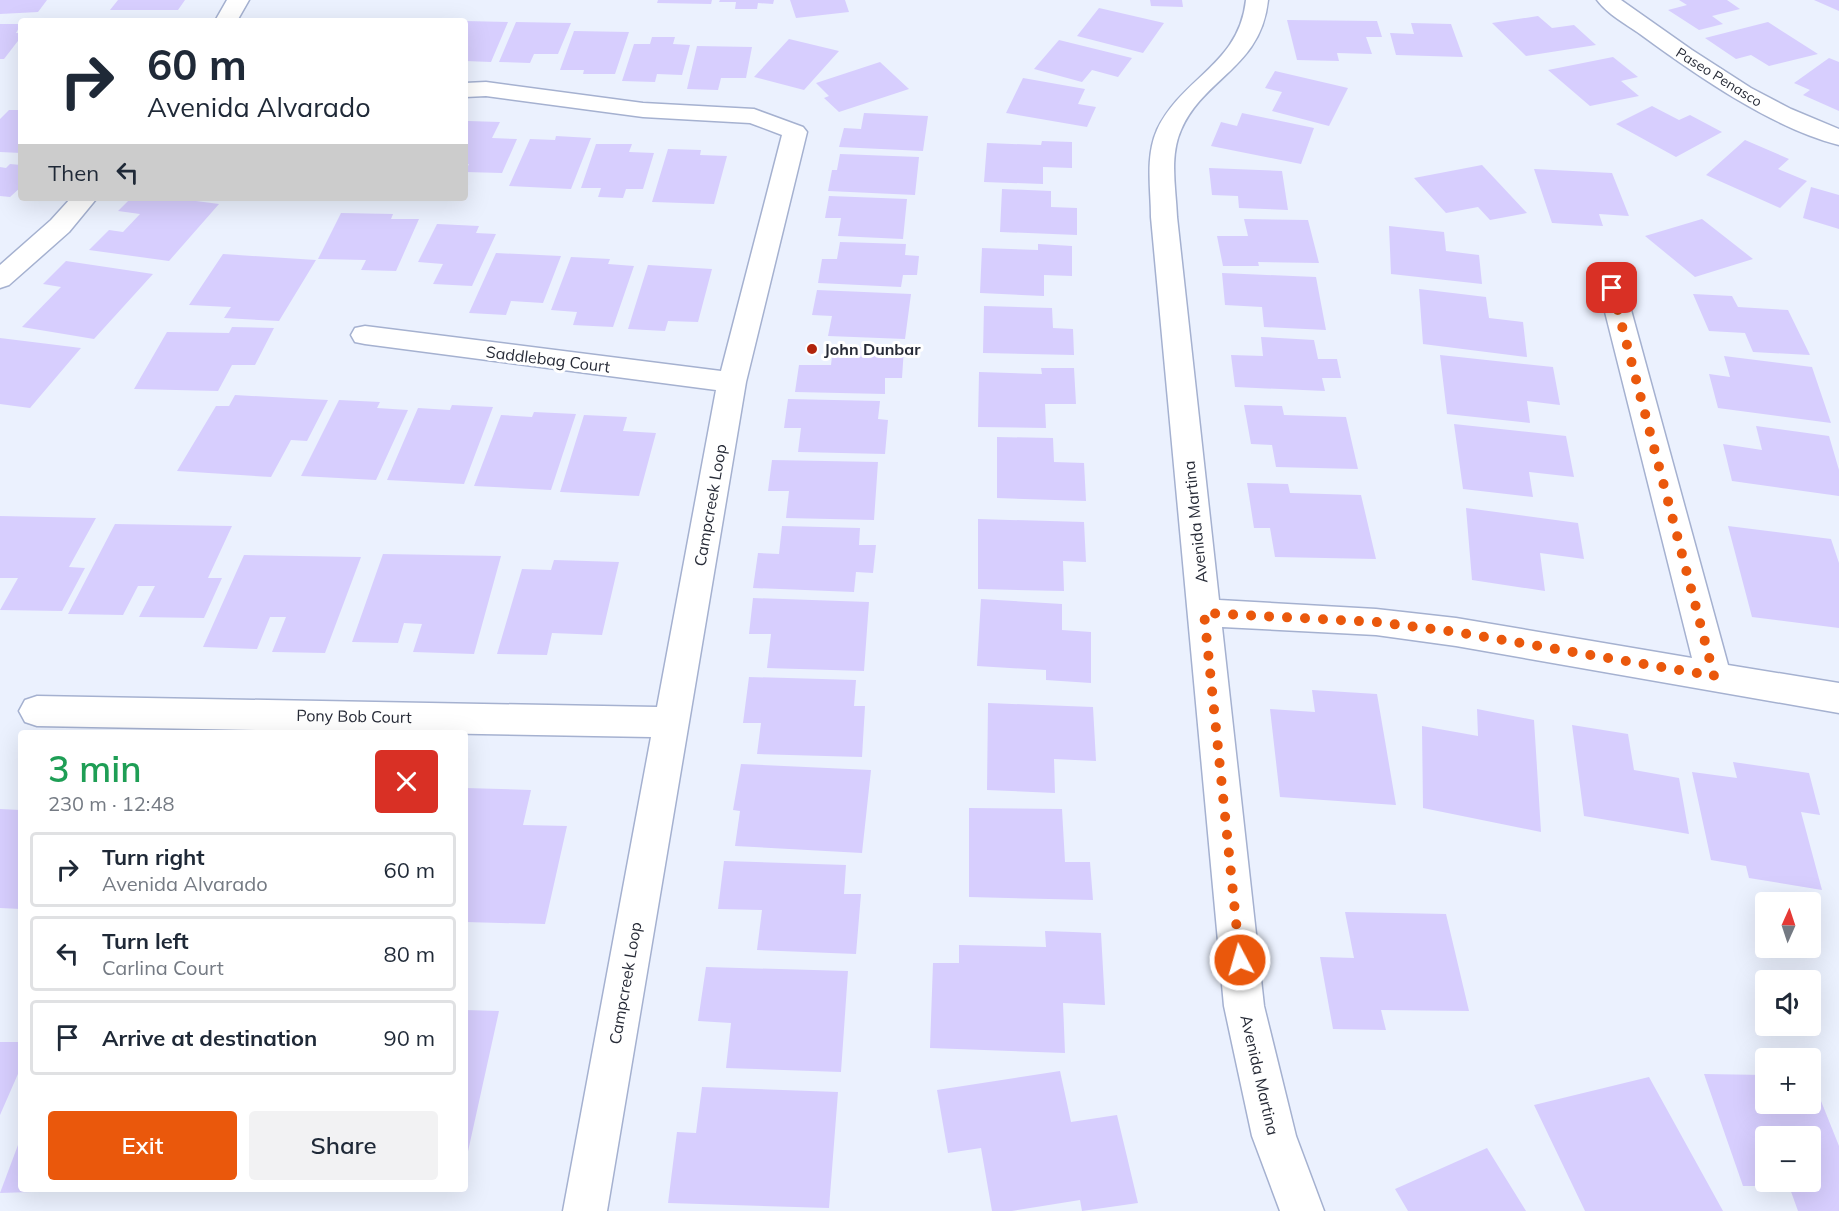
<!DOCTYPE html>
<html lang="en">
<head>
<meta charset="utf-8">
<style>
	body { margin:0; font-family:Mulish,sans-serif; background:#f2f2f3; color:#1f2937; height:100vh; display:flex; flex-direction:column; font-size:22px; white-space:nowrap }
	* { box-sizing:border-box; margin:0 }
	p { font-size:20px; color:#747a83 }
	.icon { flex:none; width:33px; height:33px; fill:none; stroke:currentColor; stroke-width:2; stroke-linecap:round; stroke-linejoin:round }
	.map { position:relative; flex:1; overflow:hidden }
	.drawer { position:absolute; left:18px; top:730px; width:450px; height:462px; display:flex; flex-direction:column; background:#fff; border-radius:6px; box-shadow:0 6px 24px #0002 }
	.drawer>* { flex:none }
	.hud { position:absolute; left:18px; top:18px; width:450px; height:183px; border-radius:6px; box-shadow:0 6px 24px #0002; background:#fff; color:#1f2937; overflow:hidden }
	.needle { width:39px; rotate:3deg }
	.buttons { position:absolute; left:1755px; top:892px; display:grid; gap:12px }
	.buttons a { display:grid; place-items:center; width:66px; height:66px; border-radius:6px; background:#fff; box-shadow:0 6px 24px #0002; font-size:30px }
	.pin { position:absolute; display:grid; place-items:center; width:51px; height:51px; color:#fff; margin:-26px; border-radius:12px; box-shadow:0 3px 9px #0006 }
	.me { position:absolute; width:66px; margin:-33px; rotate:354deg; stroke-linejoin:round; filter:drop-shadow(0 0 4px #0008) }
	.turn { display:flex; align-items:center; gap:21px; height:126px; padding:0 30px; font-size:27px }
	.turn .icon { width:78px; height:78px; stroke-width:2.5 }
	.turn b { display:block; font-size:42px; line-height:51px }
	.then { display:flex; align-items:center; height:57px; padding:0 30px; background:#0003; gap:12px; font-size:22px }
	.round { display:grid; place-items:center; flex:none; width:63px; height:63px; border-radius:6px; background:#f2f2f3 }
	.head { display:flex; align-items:center; justify-content:space-between; height:102px; padding:0 30px }
	h1 { font-size:36px; font-weight:600; line-height:45px; color:#1e9e55 }
	.cta { display:flex; gap:12px; margin-top:auto; padding:12px 30px }
	.cta a { flex:1; height:69px; border-radius:6px; background:#ea580c; color:#fff; font-size:24px; font-weight:600; line-height:69px; text-align:center }
	.cta a+a { background:#f2f2f3; color:#1f2937 }
	ul { padding:0; list-style:none }
	li { display:flex; align-items:center; gap:18px; height:75px; margin:0 12px 9px; padding:0 18px; border:3px solid #e0e1e3; border-radius:6px }
	li div { flex:1 }
	li b { display:block; font-size:22px }
	li em { font-style:normal }
	.map>svg:first-child { display:block }
	.building { fill:#d7cefe; fill-rule:evenodd }
	.lines { fill:none; stroke-linecap:round; stroke-linejoin:round }
	.minor-casing { stroke:#a5b1d0; stroke-width:3 }
	.minor { fill:#fff; fill-rule:evenodd }
	.route { stroke:#ea580c; stroke-width:10; stroke-dasharray:0 18 }
	.poi-dot { fill:#b1240c; stroke:#fff; stroke-width:2 }
	.labels { text-anchor:middle; dominant-baseline:central; stroke-width:6; stroke-linejoin:round; paint-order:stroke }
	.far-street-label { font-size:14px; fill:#272b37; stroke:#fff }
	.poi-label { font-size:16px; font-weight:bold; fill:#272b37; stroke:#fff; text-anchor:start }
	.street-label { font-size:16px; fill:#272b37; stroke:#fff }
</style>
</head>
<body>
<div class="map">
<svg width="1839" height="1211" viewBox="0 0 1839 1211">
	<rect width="100%" height="100%" fill="#ebf1fe"/>
	<path class="building" d="M0,0H47L38,12L0,14Z
		M118,0H185L178,10H110Z
		M658,0H712L711,4L657,3Z
		M720,0H774L773,4L758,3L757,9H735L736,2H719Z
		M790,0H845L849,12L796,18Z
		M1150,0H1182L1183,7L1151,6Z
		M1679,0H1727L1740,9L1712,16L1723,24L1699,30L1668,10L1687,5Z
		M1814,0H1839V11Z
		M1099,8L1164,23L1143,53L1077,36Z
		M1538,16L1552,28L1574,25L1596,45L1526,56L1492,23Z
		M93,18L163,19V21H91Z
		M1287,20L1377,21L1382,37H1366L1372,54L1337,53L1339,61L1297,60Z
		M465,21L508,22L491,62L465,61Z
		M516,22L571,23L558,54H534L530,63L499,62Z
		M1768,22L1818,54L1769,66L1751,55L1736,59L1705,38Z
		M1411,23L1451,24L1463,57L1396,55L1390,33L1414,34Z
		M0,24H21L16,33H21V37L4,59H0Z
		M574,31L629,32L615,74H583L584,70H560Z
		M652,37H675L673,44L690,45L682,75L657,74L655,82L622,81L634,44H650Z
		M789,39L839,51L804,90L754,77Z
		M1059,40L1132,58L1118,77L1092,70L1082,82L1034,69Z
		M697,46L752,47L746,78H721L718,90L687,89Z
		M1613,57L1638,77L1621,81L1639,96L1590,106L1548,70Z
		M1829,58L1839,62V111L1803,95L1810,90L1794,83Z
		M880,62L909,89L839,112L824,98L829,96L816,83Z
		M1275,71L1348,88L1329,126L1272,111L1282,92L1265,88Z
		M1023,78L1085,89L1078,104L1096,107L1087,127L1006,113Z
		M1652,106L1679,120L1690,115L1722,132L1676,157L1616,124Z
		M9,110H21V153L0,152V119Z
		M864,113L928,116L923,151L839,147L844,128L861,129Z
		M1242,113L1314,128L1301,164L1211,146L1221,122L1237,126Z
		M468,121L500,122L492,138L517,139L502,173L465,172L469,164H465V128Z
		M556,136L591,138L571,189L509,186L530,139L555,140Z
		M1745,140L1789,159L1778,169L1807,181L1780,208L1706,175Z
		M1042,141L1072,142V168L1043,167V184L984,182L987,143L1041,145Z
		M596,144H632L629,152L654,153L643,189H626L623,198L598,197L601,188H581Z
		M668,149L701,150L700,155L727,156L714,204L652,202Z
		M840,154L919,157L915,195L828,191L832,170H837Z
		M10,164L21,165V187L10,197L0,196V167L6,168Z
		M1482,165L1527,213L1490,220L1478,207L1446,213L1414,178Z
		M1209,168L1282,171L1288,210L1239,208L1238,196L1212,195Z
		M1534,169L1612,173L1629,216L1599,214L1603,226L1552,223Z
		M1811,187L1839,195V229L1803,218Z
		M1002,189L1051,191V207L1077,208V235L1000,232Z
		M829,196L907,199L903,239L838,236L841,218H825Z
		M131,198H173L219,204L169,261L89,250L109,230L123,232L140,214L118,211Z
		M341,213L393,214L391,219H419L396,271L361,270L366,260L318,259Z
		M1244,219L1308,220L1319,263L1258,262L1259,266H1223L1217,236H1248Z
		M1702,219L1753,259L1695,277L1645,236Z
		M437,224L479,226L476,233L496,234L472,286L433,284L443,264L418,262Z
		M1389,226L1444,232L1446,251L1479,255L1482,284L1391,274Z
		M840,242L906,244L905,255L919,256L917,275H903L901,287L818,283L822,259H837Z
		M1038,244L1072,246V276L1044,275V296L980,293L982,248L1038,250Z
		M496,253L561,256L543,303L511,301L506,315L469,313Z
		M223,254L316,260L279,321L224,318L231,307L189,305Z
		M571,257L610,259L608,264L634,266L613,327L573,325L577,312L551,310Z
		M66,261L153,274L94,339L22,327L61,287L43,284Z
		M648,265L712,269L698,322L668,321L665,331L628,329Z
		M1222,273L1316,277L1326,330L1264,327L1262,307L1225,305Z
		M1419,289L1486,297L1489,318L1523,322L1527,357L1423,344Z
		M817,290L911,294L905,339L828,336L832,316L812,315Z
		M1693,294L1732,296L1738,307L1788,310L1810,355L1753,352L1745,333L1709,331Z
		M984,306L1052,308L1053,328L1073,329L1074,355L983,353Z
		M232,327L274,328L255,365H232L218,391L134,389L167,332L229,333Z
		M1261,337L1314,340L1318,359H1337L1341,378H1322L1325,391L1235,387L1231,355L1263,356Z
		M0,338L81,348L30,408L0,404Z
		M833,347L904,348L902,378H885V394L795,392L799,365H831Z
		M1440,355L1553,367L1560,405L1527,401L1530,423L1447,414Z
		M1724,356L1812,367L1831,423L1718,408L1709,374L1730,377Z
		M1041,368H1074L1076,404H1045L1046,428L978,427L979,372L1042,374Z
		M235,395L328,400L307,441L291,440L271,477L177,471L216,406H229Z
		M788,399L880,401L878,419L888,420L885,454L798,452L801,428H784Z
		M339,400L380,402L377,408L408,410L376,480L301,476Z
		M452,405L493,407L464,484L387,480L418,408L450,410Z
		M1244,405L1282,406L1284,415L1346,417L1358,469L1276,467L1272,445L1251,444Z
		M534,412L576,414L551,490L474,486L501,415L532,417Z
		M584,415L627,417L623,431L656,433L639,496L560,492Z
		M1454,424L1566,436L1574,477L1529,472L1533,497L1463,489Z
		M1756,426L1829,436L1839,470V496L1732,481L1723,444L1762,450Z
		M997,437L1053,438L1054,462L1084,463L1086,501L997,498Z
		M772,460L878,462L874,520L786,518L789,491H768Z
		M1247,483L1288,484L1290,493L1361,495L1376,559L1275,557L1270,528H1254Z
		M1466,508L1578,523L1584,559L1540,553L1545,591L1472,580Z
		M0,516L96,518L69,567L85,568L62,611L0,610L18,578H0Z
		M978,519L1084,522L1086,562L1063,561L1064,591L978,589Z
		M115,524L232,526L208,578H222L204,618L139,617L155,586H138L123,615L68,614Z
		M782,526L860,528L859,545H876L873,573L856,572L854,592L753,588L758,553L779,554Z
		M1728,526L1831,539L1839,563V628L1752,617Z
		M383,554L501,556L474,654L413,652L422,624L404,623L398,643L352,642Z
		M244,555L361,557L325,653L272,652L286,617H270L257,649L203,647Z
		M554,560L619,562L602,635L552,633L547,655L497,654L522,569L551,570Z
		M753,598L869,602L864,671L767,668L771,634H749Z
		M981,599L1062,604V630L1091,632V683L1046,680V670L977,666Z
		M749,677L856,680L854,706H865L862,757L757,754L761,723H743Z
		M1312,690L1377,694L1396,805L1280,797L1270,709L1315,712Z
		M988,703L1093,707L1096,761L1054,759L1055,793L987,790Z
		M1477,709L1534,720L1541,832L1423,808L1422,726L1478,736Z
		M1572,725L1628,734L1634,770L1679,778L1689,834L1584,816Z
		M1733,762L1809,773L1820,815L1801,812L1822,890L1749,878L1746,866L1711,860L1692,772L1737,778Z
		M741,764L871,770L862,853L735,846L740,811L733,810Z
		M465,788L531,790L523,825L567,826L545,924L465,922Z
		M969,808L1062,809L1065,862H1090L1093,900L969,897Z
		M0,809L21,810V909L0,908Z
		M724,861L846,865L844,894H861L856,954L757,950L762,910L718,909Z
		M1345,912L1446,914L1469,1011L1381,1010L1386,1030L1333,1029L1320,957L1354,958Z
		M1045,931L1101,933L1105,1005L1063,1003L1065,1053L930,1048L933,963H959V945L1046,947Z
		M706,967L848,971L841,1072L726,1068L731,1023L698,1021Z
		M465,1010L499,1011L467,1156H465Z
		M0,1042H21V1067L0,1115Z
		M1060,1071L1071,1122L1117,1115L1138,1203L1082,1211L1080,1200L1012,1211H992L981,1148L948,1153L937,1090Z
		M1704,1074L1766,1075V1104H1810L1811,1076L1839,1146V1211H1798L1789,1186H1743ZM1766,1137H1810V1182H1766Z
		M1649,1077L1723,1211H1585L1534,1105Z
		M702,1087L838,1092L829,1208L668,1203L677,1132L696,1133Z
		M21,1137V1190H64V1191L0,1193Z
		M1487,1148L1526,1211H1408L1395,1189Z"/>
	<g class="lines">
		<defs>
			<path id="minor" d="M227,0H249L237,21H215Z
				M1246,0H1268C1261,68 1204,77 1181,130C1169,157 1176,189 1177,217L1219,600L1376,609L1456,618L1692,658L1599,288L1603,282L1612,279L1621,282L1625,288L1728,665L1839,683V713L1456,646L1376,635L1222,627L1264,1006L1296,1136L1324,1211H1280L1252,1136L1224,1006L1151,217C1151,189 1145,157 1157,130C1183,76 1239,65 1246,0Z
				M1597,0H1621L1692,50L1751,88L1791,109L1839,129V145C1772,128 1696,75 1640,34C1626,24 1607,14 1597,0Z
				M486,82L643,103L754,109L803,127L807,132L746,382L607,1211H563L651,737L37,726L25,722L19,711L25,700L37,696L657,707L716,390L365,344L355,342L351,335L355,328L365,326L721,371L782,135L750,123L643,117L486,96L465,97V83Z
				M71,198H97L69,232L9,285L0,288V265L51,220Z"/>
		</defs>
		<use href="#minor" class="minor-casing"/>
		<use href="#minor" class="minor"/>
	</g>
	<g class="lines">
		<path class="route" d="M1240,960L1204,613L1376,622L1456,632L1714,676L1612,288"/>
	</g>
	<circle class="poi-dot" cx="812" cy="349" r="6"/>
	<g class="labels">
		<g class="far-street-label">
			<text transform="translate(1719 77) rotate(32)">Paseo Penasco</text>
		</g>
		<g class="poi-label">
			<text x="824" y="349">John Dunbar</text>
		</g>
		<g class="street-label">
			<text transform="translate(548 359) rotate(7)">Saddlebag Court</text>
			<text transform="translate(710 505) rotate(-80)">Campcreek Loop</text>
			<text transform="translate(1195 522) rotate(-96)">Avenida Martina</text>
			<text transform="translate(354 716) rotate(1)">Pony Bob Court</text>
			<text transform="translate(625 983) rotate(-80)">Campcreek Loop</text>
			<text transform="translate(1260 1075) rotate(77)">Avenida Martina</text>
		</g>
	</g>
</svg>
<div class="buttons">
<a><svg class="needle" viewBox="-14 -14 28 28"><path d="M0-13l5 13h-10z" fill="#e53935"/><path d="M0 13l5-13h-10z" fill="#747a83"/></svg></a>
<a><svg class="icon" aria-label="sound" viewBox="0 0 24 24"><path d="M4 9h4l5-4v14l-5-4H4zM17 9q2 3 0 6"/></svg></a>
<a>+</a>
<a>−</a>
</div>
<div class="pin" style="left:1612px;top:288px;background:#d93025"><svg class="icon" aria-label="arrive" viewBox="0 0 24 24"><path d="M6 21V4h12l-3 4 3 4H6"/></svg></div>
<svg class="me" style="left:1240px;top:960px" viewBox="-20 -20 40 40"><circle r="17" fill="#ea580c" stroke="#fff" stroke-width="3"/><path d="M0-11L8 9 0 5-8 9z" fill="#fff"/></svg>
<div class="hud">
<div class="turn"><svg class="icon" aria-label="right" viewBox="0 0 24 24"><path d="M7 20v-9h11M14 6l5 5-5 5"/></svg><div><b>60 m</b>Avenida Alvarado</div></div>
<div class="then">Then<svg class="icon" aria-label="left" viewBox="0 0 24 24"><path d="M17 20v-9H6M10 6l-5 5 5 5"/></svg></div>
</div>
<section class="drawer">
<div class="head"><div><h1>3 min</h1><p>230 m · 12:48</p></div><a class="round" style="background:#d93025;color:#fff"><svg class="icon" aria-label="close" viewBox="0 0 24 24"><path d="M6 6l12 12M18 6L6 18"/></svg></a></div>
<ul>
<li><svg class="icon" aria-label="right" viewBox="0 0 24 24"><path d="M7 20v-9h11M14 6l5 5-5 5"/></svg><div><b>Turn right</b><p>Avenida Alvarado</p></div><em>60 m</em></li>
<li><svg class="icon" aria-label="left" viewBox="0 0 24 24"><path d="M17 20v-9H6M10 6l-5 5 5 5"/></svg><div><b>Turn left</b><p>Carlina Court</p></div><em>80 m</em></li>
<li><svg class="icon" aria-label="arrive" viewBox="0 0 24 24"><path d="M6 21V4h12l-3 4 3 4H6"/></svg><div><b>Arrive at destination</b></div><em>90 m</em></li>
</ul>
<div class="cta"><a>Exit</a><a>Share</a></div>
</section>
</div>
</body>
</html>
